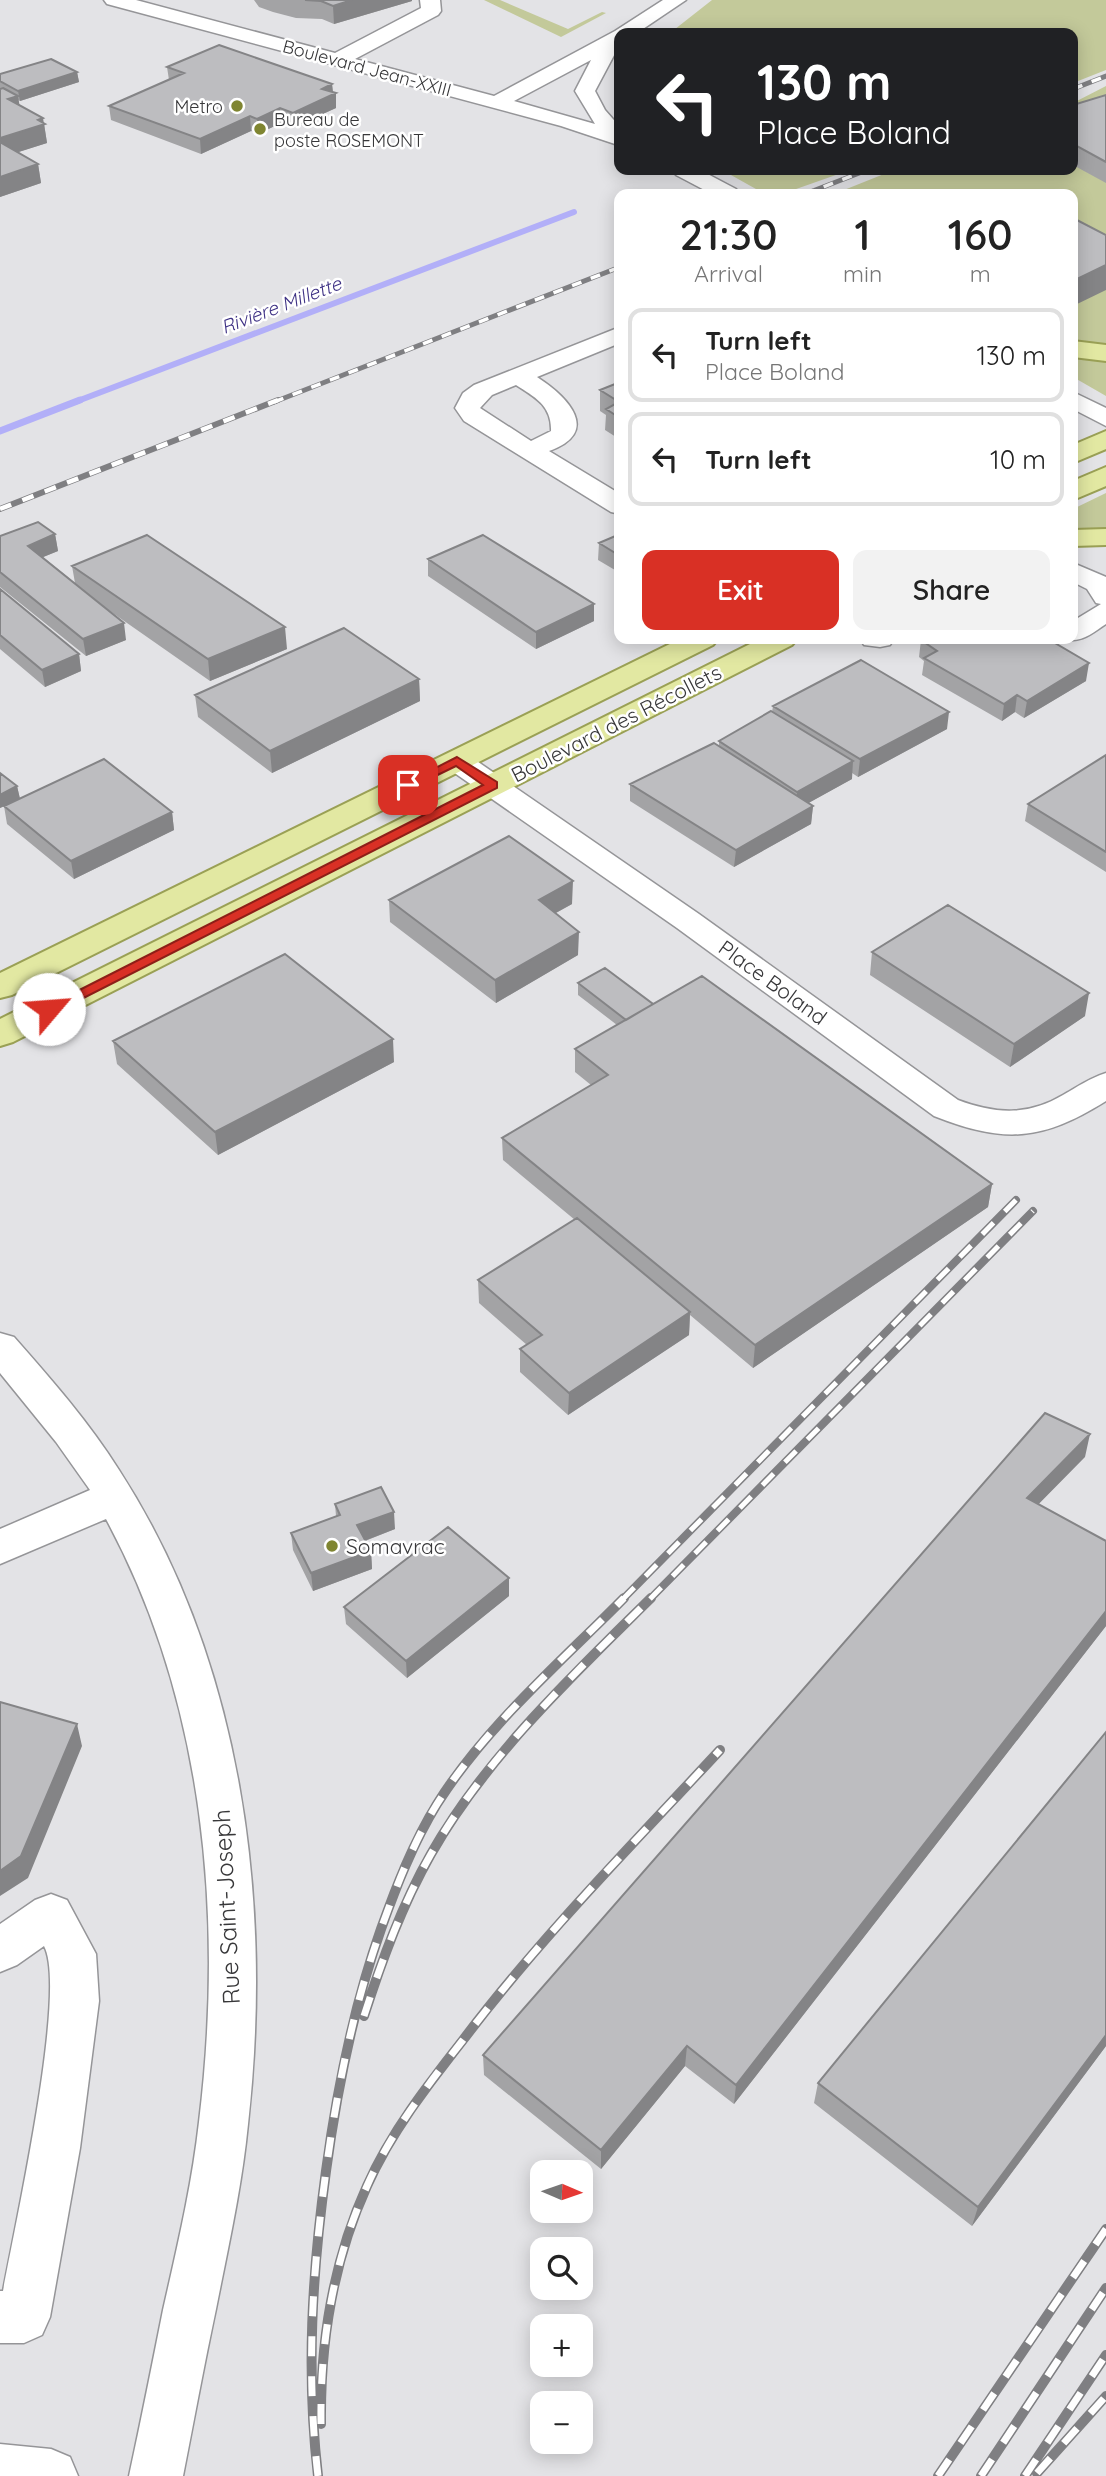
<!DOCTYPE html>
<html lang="en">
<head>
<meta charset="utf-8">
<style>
	body { margin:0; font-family:Quicksand,sans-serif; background:#f2f2f2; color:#222; height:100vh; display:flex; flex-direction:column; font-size:26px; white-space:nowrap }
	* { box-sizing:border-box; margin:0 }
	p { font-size:23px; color:#767676 }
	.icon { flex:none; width:38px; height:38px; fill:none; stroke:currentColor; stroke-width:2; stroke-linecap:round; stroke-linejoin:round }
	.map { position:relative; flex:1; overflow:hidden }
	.details { position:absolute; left:614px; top:189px; width:464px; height:455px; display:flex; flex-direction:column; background:#fff; border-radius:14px; box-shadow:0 4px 18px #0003 }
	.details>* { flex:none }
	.top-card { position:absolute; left:614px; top:28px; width:464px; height:147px; border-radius:14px; box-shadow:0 4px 18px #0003; background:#202124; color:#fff; overflow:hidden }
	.needle { width:46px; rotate:92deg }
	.buttons { position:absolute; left:530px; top:2160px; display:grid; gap:14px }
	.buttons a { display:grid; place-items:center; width:63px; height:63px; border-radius:14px; background:#fff; box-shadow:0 4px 18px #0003; font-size:35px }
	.pin { position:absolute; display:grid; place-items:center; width:60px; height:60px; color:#fff; margin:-30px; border-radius:14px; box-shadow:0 4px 10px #0006 }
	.me { position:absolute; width:77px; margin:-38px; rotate:63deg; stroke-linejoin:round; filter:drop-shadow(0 0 5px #0008) }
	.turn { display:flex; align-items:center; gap:24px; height:147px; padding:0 28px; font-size:32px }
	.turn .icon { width:91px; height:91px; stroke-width:2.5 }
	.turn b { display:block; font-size:49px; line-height:60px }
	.eta { display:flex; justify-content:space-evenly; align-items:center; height:119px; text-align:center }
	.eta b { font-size:42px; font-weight:600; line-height:49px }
	.action { display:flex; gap:14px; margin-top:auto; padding:14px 28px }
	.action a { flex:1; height:80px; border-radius:14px; background:#d93025; color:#fff; font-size:28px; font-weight:600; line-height:80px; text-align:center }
	.action a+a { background:#f2f2f2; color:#222 }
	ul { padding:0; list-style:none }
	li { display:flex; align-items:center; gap:21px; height:94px; margin:0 14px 10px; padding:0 14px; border:4px solid #e0e0e0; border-radius:14px }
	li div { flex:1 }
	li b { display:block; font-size:26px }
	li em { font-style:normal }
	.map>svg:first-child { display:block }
	.green { fill:#c3c99a }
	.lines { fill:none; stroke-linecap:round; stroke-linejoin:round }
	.stream-far1 { stroke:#b2aff8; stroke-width:6 }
	.stream { stroke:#b2aff8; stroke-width:7 }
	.minor-casing { stroke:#959598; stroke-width:3 }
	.major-casing { stroke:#9aa055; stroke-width:4 }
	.minor { fill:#fff; fill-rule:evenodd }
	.major { fill:#e2e8a2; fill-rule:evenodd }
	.rail-far3-casing { stroke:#7f7f82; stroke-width:5 }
	.rail-far2-casing { stroke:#7f7f82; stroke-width:6 }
	.rail-far1-casing { stroke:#7f7f82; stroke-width:8 }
	.rail-casing { stroke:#7f7f82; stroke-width:10 }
	.rail-far3 { stroke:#fff; stroke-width:3.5; stroke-dasharray:10; stroke-linecap:butt }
	.rail-far2 { stroke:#fff; stroke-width:4.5; stroke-dasharray:12; stroke-linecap:butt }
	.rail-far1 { stroke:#fff; stroke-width:5; stroke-dasharray:16; stroke-linecap:butt }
	.rail { stroke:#fff; stroke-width:7; stroke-dasharray:20; stroke-linecap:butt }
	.wall { fill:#a3a3a5 }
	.shaded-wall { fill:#848486 }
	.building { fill:#bdbdc0; stroke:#848486; stroke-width:2 }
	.route { fill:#d93025; stroke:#8d1f18; stroke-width:2 }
	.poi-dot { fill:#7f8531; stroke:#fff; stroke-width:2.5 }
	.labels { text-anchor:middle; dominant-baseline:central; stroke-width:5; stroke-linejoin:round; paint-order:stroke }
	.far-street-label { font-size:18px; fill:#38383a; stroke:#fff }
	.far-poi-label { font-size:18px; fill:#38383a; stroke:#fff; text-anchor:end }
	.far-water-label { font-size:19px; font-style:italic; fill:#3f3285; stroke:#fff }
	.street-label { font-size:21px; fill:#38383a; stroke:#fff }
	.poi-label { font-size:21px; fill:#38383a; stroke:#fff; text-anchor:start }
	.near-street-label { font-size:24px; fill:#38383a; stroke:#fff }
</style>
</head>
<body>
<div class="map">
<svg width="1106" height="2476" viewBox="0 0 1106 2476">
	<rect width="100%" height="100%" fill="#e3e3e6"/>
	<path class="green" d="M484,0H500L568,29L602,12L606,13L561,37Z
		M712,0H1106V70L1073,83V33H670Z
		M1106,86V346L1073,340V194H834L894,170H1073V103Z
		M722,170H850L782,194H765Z
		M1073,356L1106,359V396L1073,377Z
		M1106,493V530H1073V509Z"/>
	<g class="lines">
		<path class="stream-far1" d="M75,402L574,212"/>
		<path class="stream" d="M0,431L80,400"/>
		<defs>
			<path id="minor" d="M104,0H136L335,53L421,8L420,0H440L441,11L438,15L355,59L494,96L615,31L663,0H686L637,33H620V44L595,91L605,110L620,127L618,145L561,126L107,4ZM591,60L575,91L595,124L514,101Z
				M673,170H700L736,189L739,194H712L676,175Z
				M620,327V343L537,377C568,397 602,432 549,451L620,494V514L611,512L464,421L455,408L463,393L474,385ZM516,385C535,397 552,406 551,431L531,441L480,408L492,395Z
				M1073,392L1106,408V426L1073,409Z
				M1073,563L1106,577V624C1092,633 1081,644 1063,639H1073V621L1101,604L1096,603L1087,589L1073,582Z
				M860,639H894L890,645L880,647L864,645Z
				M457,752L468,755L699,914L958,1100C995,1114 1028,1116 1063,1095C1077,1087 1090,1078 1106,1073V1101C1042,1141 1005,1144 934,1116L677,928L446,767L442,761L446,755Z
				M0,1333L14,1337C51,1379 89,1422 119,1470C242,1660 273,1901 248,2124C242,2186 228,2248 216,2309C204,2365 194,2420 183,2476H129C141,2421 152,2365 163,2310C177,2248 192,2185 199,2122C224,1918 205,1702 106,1519L0,1564V1529L90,1490L56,1442L0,1373Z
				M51,1894L67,1900L96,1954L99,2001L80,2148L50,2317L42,2335L24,2343H0V2291H3C14,2230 68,1990 44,1946L17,1965L0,1972V1924L35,1900Z
				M0,2444L51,2449L70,2457L78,2476H0Z"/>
			<path id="major" d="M1073,341L1106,345V361L1073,357Z
				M1106,431V449L1073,463V445Z
				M1106,467V486L1073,500V481Z
				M1106,529V545L1073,546V530Z
				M680,639H718L713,645L12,995L0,998V973Z
				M760,639H797L792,645L13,1042L0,1046V1019Z"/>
		</defs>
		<use href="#minor" class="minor-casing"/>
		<use href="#major" class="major-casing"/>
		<use href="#minor" class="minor"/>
		<use href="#major" class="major"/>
		<defs>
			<path id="rail-far3" d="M1073,89L1106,76
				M805,194L867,170
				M274,402L620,267"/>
			<path id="rail-far2" d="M0,509L278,400"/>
			<path id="rail-far1" d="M623,1599L1016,1200
				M650,1599L1033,1211"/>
			<path id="rail" d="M364,2016C382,1960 402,1905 431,1854C486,1757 572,1676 651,1598
				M321,2424C320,2342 333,2261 367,2186C391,2132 427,2086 463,2040C541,1937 632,1845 720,1750
				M1037,2473L1106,2396
				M318,2476C306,2373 312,2273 326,2171C337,2089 353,2008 381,1929C396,1887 413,1843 437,1804C486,1726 560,1663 624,1598
				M938,2476L1106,2229
				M981,2476L1106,2288
				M1025,2476L1106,2355"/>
		</defs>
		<use href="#rail-far3" class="rail-far3-casing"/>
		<use href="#rail-far2" class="rail-far2-casing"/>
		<use href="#rail-far1" class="rail-far1-casing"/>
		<use href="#rail" class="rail-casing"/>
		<use href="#rail-far3" class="rail-far3"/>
		<use href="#rail-far2" class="rail-far2"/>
		<use href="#rail-far1" class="rail-far1"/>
		<use href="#rail" class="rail"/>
	</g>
	<path class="wall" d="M254,0H412V1L334,24L322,19L296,18L273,12L259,7Z
		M167,67L332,84L333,92L336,93V108L294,127L281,123L258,134L251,131L201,154L111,120L109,106L169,80Z
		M77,72L79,82L20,101L18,100L19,105L44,123L47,143L18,152L38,164L41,183L0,197V74Z
		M1106,95V183L1073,165V105Z
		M620,382V452L615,450L616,437L605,430L606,415L600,411V390Z
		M55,534L58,551L43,557L75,583L72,566L287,649L210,681L107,609L126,640L86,656L0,587V536Z
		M620,534V573L598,560L599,543Z
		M428,559L594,604V621L536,649L428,576Z
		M620,577V598L616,596V579Z
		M0,589L79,654L81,671L45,687L0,649Z
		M921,640L1086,681L1024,718L1015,712L1002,721L922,675L924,661L919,657Z
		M419,679L420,701L272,773L198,717L195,695Z
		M773,706L947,729L858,777L852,773V779L808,803L813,806L811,824L734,867L630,801V784L719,747V741L772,712Z
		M1106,755V872L1025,821L1028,804Z
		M0,773L17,786L20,799L172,812L174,830L74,879L7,824L4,806L0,808Z
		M389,900L572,904L556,913L578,955L496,1003L390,922Z
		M872,952L1085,1016L1010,1067L870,975Z
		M578,983L653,1004L992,1184L988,1207L753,1368L690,1315L689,1335L568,1415L520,1372V1349L527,1345L479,1303L478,1280L575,1220L503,1160L502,1138L591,1085L575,1072V1049L617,1025L578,995Z
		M113,1041L394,1062L218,1155L117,1064Z
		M1085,1457L1038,1504L1106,1541V1626L734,2104L685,2066L601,2169L484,2075L483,2055Z
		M335,1504L395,1529L365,1541L371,1551L372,1569L313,1591L293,1550L291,1533L336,1516Z
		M509,1596L407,1678L346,1624L344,1607Z
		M1106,2046L972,2226L814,2103L818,2083Z"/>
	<path class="shaded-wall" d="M352,0H412V1L334,24L333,6Z
		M77,72L79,82L20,101L18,91Z
		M332,84L333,94L336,93V108L294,127L293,113L322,89Z
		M18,96L21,114L8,99Z
		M280,108L281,123L258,134L257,119Z
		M250,116L251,131L201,154L200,139Z
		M43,118L47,143L0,158V138Z
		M38,164L41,183L0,197V177Z
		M1106,265V290L1073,306V281Z
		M55,534L58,551L31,562L28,546Z
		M594,604V621L536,649V632Z
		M124,623L126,640L86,656L83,639Z
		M285,627L287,649L210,681L208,659Z
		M79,654L81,671L45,687L42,670Z
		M1089,663L1086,681L1024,718L1027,701Z
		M419,679L420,701L272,773L270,751Z
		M1017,695L1015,712L1002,721L1004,704Z
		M949,712L947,729L858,777L860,759Z
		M853,761L852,779L796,810L797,792Z
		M17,786L20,799L0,808V795Z
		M813,806L811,824L734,867L736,850Z
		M172,812L174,830L74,879L71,861Z
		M573,881L572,904L539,922V900Z
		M579,932L578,955L496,1003L495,980Z
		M1089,993L1085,1016L1010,1067L1014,1044Z
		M393,1039L394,1062L218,1155L215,1132Z
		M992,1184L988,1207L753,1368L755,1345Z
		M690,1312L689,1335L568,1415L569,1393Z
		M1090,1434L1085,1457L1022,1521L1027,1498Z
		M394,1512L395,1529L359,1543L357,1525Z
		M371,1551L372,1569L313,1591L311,1573Z
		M509,1578V1596L407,1678L406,1661Z
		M1106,1611V1626L734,2104L736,2085Z
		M77,1724L82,1746L28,1878L0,1896V1871Z
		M1106,2035V2046L972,2226L978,2207Z
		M687,2046L685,2066L601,2169V2150Z"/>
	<path class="building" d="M305,0H352L333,6L321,1Z
		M219,45L332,84L322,89L336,93L293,113L280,108L257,119L250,116L200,139L109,106L184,73L167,67Z
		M51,59L77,72L18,91L0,81V74Z
		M3,88L18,96L8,99L43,118L38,120L45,124L0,138V89Z
		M1106,95V162L1073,144V105Z
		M0,142L38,164L0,177Z
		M1019,191L1025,194H1010Z
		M1073,218L1106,235V265L1073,281Z
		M620,382V418L606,409L619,402L600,390Z
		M38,522L55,534L28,546L124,623L83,639L0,572V536Z
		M620,534V556L599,543Z
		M147,535L285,627L208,659L72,566Z
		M483,535L594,604L536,632L428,559Z
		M0,589L79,654L42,670L0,635Z
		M344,628L419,679L270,751L195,695Z
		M923,639H1048L1089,663L1027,701L1017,695L1004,704L924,658L937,651L921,640Z
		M861,660L949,712L860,759L773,706Z
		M771,711L853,761L797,792L719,741Z
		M714,743L813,806L736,850L630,784Z
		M1106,755V852L1028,804Z
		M104,759L172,812L71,861L4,806Z
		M0,773L17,786L0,795Z
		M509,836L573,881L539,900L579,932L495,980L389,900Z
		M948,905L1089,993L1014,1044L872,952Z
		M285,954L393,1039L215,1132L113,1041Z
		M605,968L653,1004L626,1020L578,983Z
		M702,976L992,1184L755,1345L502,1138L608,1075L575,1049Z
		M577,1218L690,1312L569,1393L520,1349L542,1335L478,1280Z
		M1045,1413L1090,1434L1027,1498L1106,1541V1611L736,2085L687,2046L601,2150L483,2055Z
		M381,1487L394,1512L357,1525L371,1551L311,1573L291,1533L340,1515L335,1504Z
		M448,1527L509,1578L406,1661L344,1607Z
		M0,1702L77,1724L21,1856L0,1871Z
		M1106,1732V2035L978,2207L818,2083Z"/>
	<path class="route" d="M457,757L497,782V788L54,1013L49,1014L42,1009L483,785L456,766L413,787L408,789L402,785Z"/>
	<g class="poi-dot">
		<circle cx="237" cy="106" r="7"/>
		<circle cx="260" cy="129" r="7"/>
		<circle cx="332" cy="1546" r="7"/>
	</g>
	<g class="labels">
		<g class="far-street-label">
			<text transform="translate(367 68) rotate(15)">Boulevard Jean-XXIII</text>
		</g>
		<g class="far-poi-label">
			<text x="223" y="106">Metro</text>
			<text x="274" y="119" text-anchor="start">Bureau de<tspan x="274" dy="21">poste ROSEMONT</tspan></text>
		</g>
		<g class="far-water-label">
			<text transform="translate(281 305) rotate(-21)">Rivière Millette</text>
		</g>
		<g class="street-label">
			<text transform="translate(616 723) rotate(-27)">Boulevard des Récollets</text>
			<text transform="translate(773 982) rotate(36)">Place Boland</text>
		</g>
		<g class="poi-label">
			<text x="346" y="1546">Somavrac</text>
		</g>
		<g class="near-street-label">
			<text transform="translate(226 1907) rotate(-93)">Rue Saint-Joseph</text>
		</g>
	</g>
</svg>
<div class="buttons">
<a><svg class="needle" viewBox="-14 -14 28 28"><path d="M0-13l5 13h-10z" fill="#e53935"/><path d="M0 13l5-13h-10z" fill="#767676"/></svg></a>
<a><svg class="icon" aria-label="search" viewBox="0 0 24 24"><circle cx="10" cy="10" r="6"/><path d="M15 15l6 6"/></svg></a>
<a>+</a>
<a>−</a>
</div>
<div class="pin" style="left:408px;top:785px;background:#d93025"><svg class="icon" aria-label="arrive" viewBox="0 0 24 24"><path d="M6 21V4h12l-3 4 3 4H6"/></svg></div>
<svg class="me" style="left:49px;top:1009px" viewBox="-20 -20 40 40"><circle r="19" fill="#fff"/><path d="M0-13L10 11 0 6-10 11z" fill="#d93025"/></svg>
<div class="top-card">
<div class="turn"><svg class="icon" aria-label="left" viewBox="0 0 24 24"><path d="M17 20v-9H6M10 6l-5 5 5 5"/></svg><div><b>130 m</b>Place Boland</div></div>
</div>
<section class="details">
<div class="eta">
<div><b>21:30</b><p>Arrival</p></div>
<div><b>1</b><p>min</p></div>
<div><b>160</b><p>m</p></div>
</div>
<ul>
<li><svg class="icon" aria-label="left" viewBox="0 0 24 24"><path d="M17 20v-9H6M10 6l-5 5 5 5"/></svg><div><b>Turn left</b><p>Place Boland</p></div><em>130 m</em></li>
<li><svg class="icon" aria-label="left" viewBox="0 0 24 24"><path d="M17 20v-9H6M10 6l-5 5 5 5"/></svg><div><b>Turn left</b></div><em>10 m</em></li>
</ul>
<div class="action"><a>Exit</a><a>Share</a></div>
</section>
</div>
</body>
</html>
